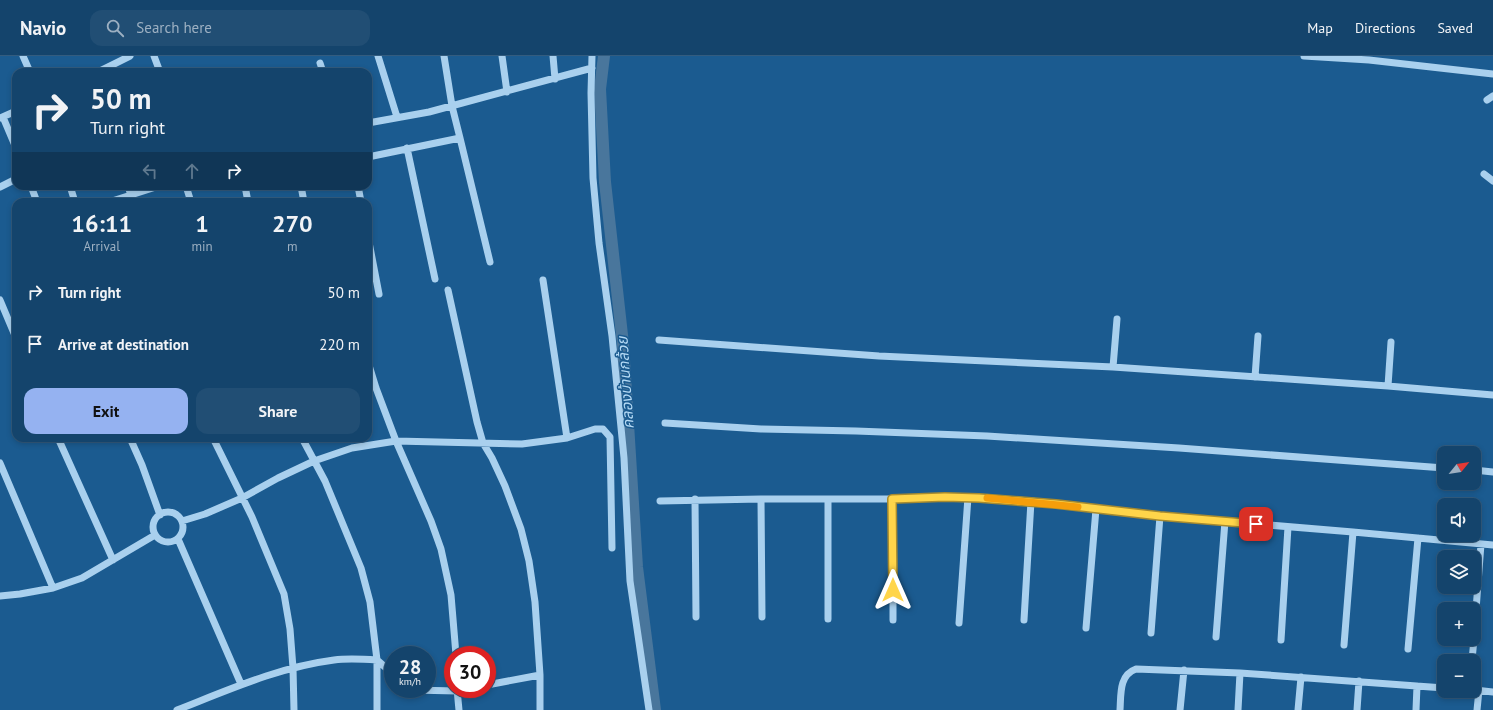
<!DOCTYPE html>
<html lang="en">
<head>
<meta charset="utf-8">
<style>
	body { margin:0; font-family:"PT Sans","Noto Sans Thai",sans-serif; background:#214e74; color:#f1f3f6; height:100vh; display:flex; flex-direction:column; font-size:15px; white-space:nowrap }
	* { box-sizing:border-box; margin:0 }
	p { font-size:13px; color:#9db0c2 }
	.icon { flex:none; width:22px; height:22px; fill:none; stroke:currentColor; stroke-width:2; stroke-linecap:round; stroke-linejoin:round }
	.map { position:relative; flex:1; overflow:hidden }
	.details { position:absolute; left:12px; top:142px; width:360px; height:244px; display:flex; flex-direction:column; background:#14446c; border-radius:12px; box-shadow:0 2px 6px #0003,0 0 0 1px #335c7f }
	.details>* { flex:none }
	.top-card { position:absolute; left:12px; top:12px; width:360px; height:122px; border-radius:12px; box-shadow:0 2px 6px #0003,0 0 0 1px #335c7f; background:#14446c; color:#f1f3f6; overflow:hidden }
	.needle { width:26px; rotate:60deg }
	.buttons { position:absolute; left:1437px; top:390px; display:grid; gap:8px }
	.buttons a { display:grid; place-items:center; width:44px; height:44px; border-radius:8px; background:#14446c; box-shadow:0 2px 6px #0003,0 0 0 1px #335c7f; font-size:20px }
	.speed { position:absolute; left:384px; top:590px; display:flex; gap:8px; font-size:20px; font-weight:700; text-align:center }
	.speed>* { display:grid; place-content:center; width:52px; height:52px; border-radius:50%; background:#14446c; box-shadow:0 2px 6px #0003,0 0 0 1px #335c7f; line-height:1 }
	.speed small { font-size:10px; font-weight:400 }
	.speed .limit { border:6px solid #d22; background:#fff; color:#111 }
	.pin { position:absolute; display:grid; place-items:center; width:34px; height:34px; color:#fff; margin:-17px; border-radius:8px; box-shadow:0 2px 6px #0006 }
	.me { position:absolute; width:44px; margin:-22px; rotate:0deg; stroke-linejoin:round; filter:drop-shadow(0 0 3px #0008) }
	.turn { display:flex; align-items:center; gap:14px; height:84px; padding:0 12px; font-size:18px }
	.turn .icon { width:52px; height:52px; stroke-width:2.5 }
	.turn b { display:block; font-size:28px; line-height:34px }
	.lanes { display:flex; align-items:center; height:38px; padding:0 12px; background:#0003; justify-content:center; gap:20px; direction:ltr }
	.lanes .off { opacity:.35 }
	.eta { display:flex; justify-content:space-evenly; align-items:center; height:68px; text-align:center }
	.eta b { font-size:24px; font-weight:700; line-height:28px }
	.primary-button { display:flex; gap:8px; margin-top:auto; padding:8px 12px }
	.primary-button a { flex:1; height:46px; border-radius:12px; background:#95b2f1; color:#111; font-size:16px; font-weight:700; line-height:46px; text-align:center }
	.primary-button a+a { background:#214e74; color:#f1f3f6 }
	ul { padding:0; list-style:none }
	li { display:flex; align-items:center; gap:12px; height:52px; padding:0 12px }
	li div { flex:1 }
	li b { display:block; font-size:15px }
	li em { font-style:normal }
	header { display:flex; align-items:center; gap:24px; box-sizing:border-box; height:56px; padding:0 20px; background:#14446c; border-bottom:1px solid #335c7f }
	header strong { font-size:19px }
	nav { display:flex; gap:22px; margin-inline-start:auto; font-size:14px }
	.search { width:280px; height:36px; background:#214e74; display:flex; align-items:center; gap:10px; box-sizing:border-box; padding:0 14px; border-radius:12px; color:#9db0c2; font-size:15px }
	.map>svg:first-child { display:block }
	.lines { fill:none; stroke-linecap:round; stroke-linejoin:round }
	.canal { stroke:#49769c; stroke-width:12 }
	.minor { stroke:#a9d0ee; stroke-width:7 }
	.route-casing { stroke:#a68a30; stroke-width:10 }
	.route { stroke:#ffd54a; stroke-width:7 }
	.slow { stroke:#f59e0b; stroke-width:7 }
	.labels { text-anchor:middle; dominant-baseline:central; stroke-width:3; stroke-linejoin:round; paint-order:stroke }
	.water-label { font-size:15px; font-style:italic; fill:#b5daf5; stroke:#1b5b90 }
</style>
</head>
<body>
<header>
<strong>Navio</strong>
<div class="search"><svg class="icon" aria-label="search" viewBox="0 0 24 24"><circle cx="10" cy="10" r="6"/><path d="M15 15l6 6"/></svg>Search here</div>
<nav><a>Map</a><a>Directions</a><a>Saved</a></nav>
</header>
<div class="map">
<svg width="1493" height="654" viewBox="0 0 1493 654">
	<rect width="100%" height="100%" fill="#1b5b90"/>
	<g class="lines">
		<path class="canal" d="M604,0L600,33L605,126L623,288L637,511L655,654"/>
		<path class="minor" d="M23,0L30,16
			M154,0L160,16
			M378,0L397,61
			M502,0L507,36
			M553,0L555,23
			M592,0L591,37L593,122L599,187L612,280L624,402L630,525L649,654
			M1304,0L1369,4L1493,18
			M320,7L323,16
			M98,16L130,0
			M1487,44L1493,40
			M3,61L16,92
			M0,62L16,55
			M368,67L429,56L592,12
			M460,82L490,206
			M407,92L435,223
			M368,101L460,82L452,50L444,0
			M1484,118L1493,125
			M31,130L37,146
			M70,130L75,146
			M128,130L133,146
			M186,130L191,146
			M245,130L248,146
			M301,130L304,146
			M358,130L361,146
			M0,131L16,123
			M109,146L159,130
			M368,181L379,238
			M543,224L567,382
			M448,234L477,366L483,387L492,402L505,430L521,473L529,505L535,546L540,619V654
			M0,244L16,282
			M659,284L879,300L1113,311L1388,330L1493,339
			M368,306L376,332L396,385L431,465L441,493L451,539L456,599
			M1113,311L1117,263
			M1255,321L1258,280
			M1388,330L1391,286
			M665,367L761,373L856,375L987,380L1179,392L1444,412
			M58,382L113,504
			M130,382L142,409L160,459
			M213,382L252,461L284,538L290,573L293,612L294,654
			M302,382L325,425L361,512L370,546L377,604V654
			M0,407L53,532
			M1474,414L1493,416
			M695,443L696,561
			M761,443L762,561
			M893,443V564
			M660,445L761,443H893L968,441L1031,445L1160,460L1353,476L1493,489
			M153 471a15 15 0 1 1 30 0a15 15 0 1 1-30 0Z
			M182,465L205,458L242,442L278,422L314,405L352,392L396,385L522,388L567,382L595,373H603L610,381L612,492
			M178,483L241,628
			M0,540L20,538L53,532L82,522L155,479
			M828,563V443
			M1024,564L1031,445
			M959,567L968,441
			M1086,572L1096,453
			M1151,577L1160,460
			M1474,580L1481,488
			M1216,581L1225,465
			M1281,584L1288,471
			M1344,589L1353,476
			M1408,593L1418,482
			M1472,604L1474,583
			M487,629L540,619
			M410,633L412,634L457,635L469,633
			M457,633L459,654
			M1475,634L1493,636
			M177,654C228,634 279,611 334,604C348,602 363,603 377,604L393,618
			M1120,654C1121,638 1119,619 1136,613L1240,617L1444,632
			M1180,654L1184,614
			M1238,654L1240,617
			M1298,654L1301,621
			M1357,654L1359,625
			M1416,654L1417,630
			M1477,654L1479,634"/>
	</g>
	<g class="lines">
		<defs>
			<path id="route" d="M893,534L892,443L945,441L979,442L1056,448L1160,460L1256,468"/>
		</defs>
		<use href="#route" class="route-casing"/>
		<use href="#route" class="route"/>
		<path class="slow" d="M987,442L1078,451"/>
	</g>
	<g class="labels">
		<g class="water-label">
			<text transform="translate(625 327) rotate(-94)">คลองบ้านกล้วย</text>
		</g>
	</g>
</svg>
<div class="buttons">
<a><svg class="needle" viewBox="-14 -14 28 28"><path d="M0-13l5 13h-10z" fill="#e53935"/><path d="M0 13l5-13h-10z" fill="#9db0c2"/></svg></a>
<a><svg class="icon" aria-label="sound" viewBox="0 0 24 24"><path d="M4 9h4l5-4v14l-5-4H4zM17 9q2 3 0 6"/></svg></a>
<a><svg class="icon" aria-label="layers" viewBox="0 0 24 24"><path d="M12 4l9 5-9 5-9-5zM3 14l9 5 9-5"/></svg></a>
<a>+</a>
<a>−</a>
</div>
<div class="speed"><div>28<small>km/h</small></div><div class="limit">30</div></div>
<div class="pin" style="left:1256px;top:468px;background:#d93025"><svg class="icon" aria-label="arrive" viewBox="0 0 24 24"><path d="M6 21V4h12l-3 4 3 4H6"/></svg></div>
<svg class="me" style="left:893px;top:534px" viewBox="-20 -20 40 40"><path d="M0-17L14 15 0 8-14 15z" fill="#ffd54a" stroke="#fff" stroke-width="4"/></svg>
<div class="top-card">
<div class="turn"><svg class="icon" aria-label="right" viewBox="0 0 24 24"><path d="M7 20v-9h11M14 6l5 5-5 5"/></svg><div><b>50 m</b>Turn right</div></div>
<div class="lanes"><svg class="icon off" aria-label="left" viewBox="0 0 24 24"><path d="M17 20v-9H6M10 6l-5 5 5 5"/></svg><svg class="icon off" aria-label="ahead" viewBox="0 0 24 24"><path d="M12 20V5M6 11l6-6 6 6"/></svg><svg class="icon" aria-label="right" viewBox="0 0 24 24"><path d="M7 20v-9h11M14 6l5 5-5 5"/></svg></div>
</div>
<section class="details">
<div class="eta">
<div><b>16:11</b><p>Arrival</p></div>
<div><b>1</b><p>min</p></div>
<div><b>270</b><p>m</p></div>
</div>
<ul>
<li><svg class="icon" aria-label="right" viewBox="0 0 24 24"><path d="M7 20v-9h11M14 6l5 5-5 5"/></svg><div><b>Turn right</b></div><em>50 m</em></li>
<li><svg class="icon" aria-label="arrive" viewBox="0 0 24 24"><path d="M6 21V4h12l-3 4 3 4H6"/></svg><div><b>Arrive at destination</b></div><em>220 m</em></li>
</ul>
<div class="primary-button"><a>Exit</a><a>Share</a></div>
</section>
</div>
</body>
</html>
